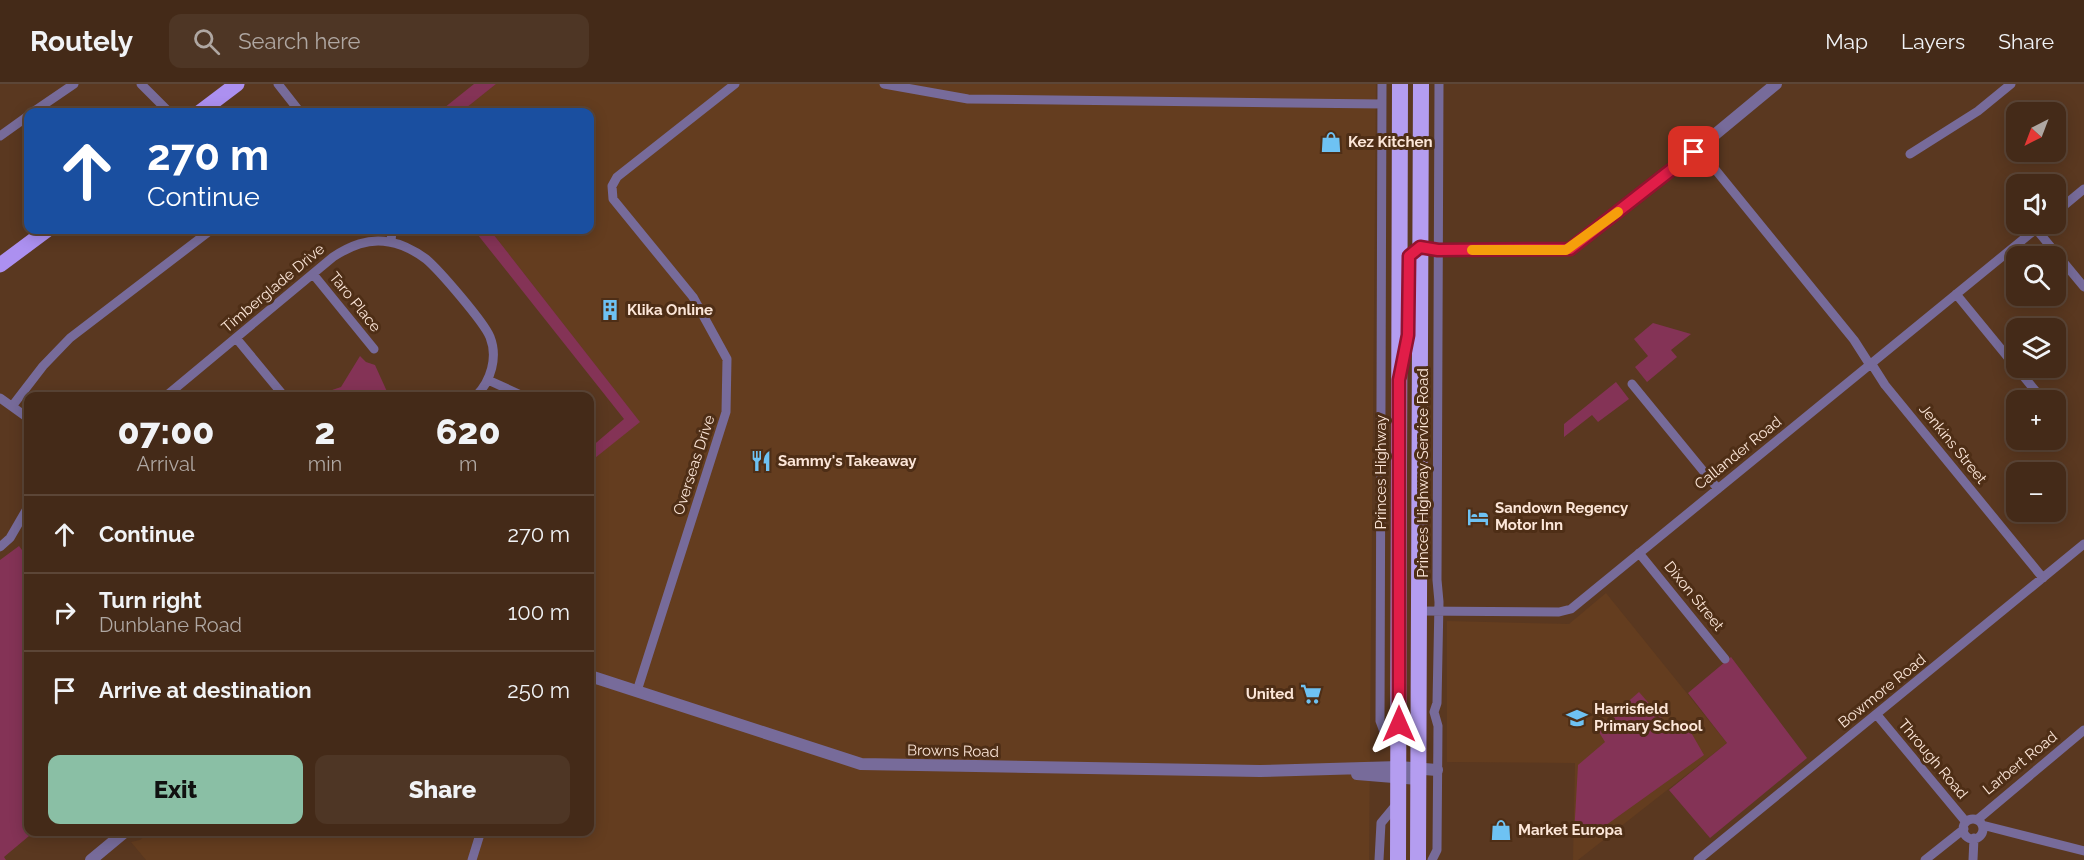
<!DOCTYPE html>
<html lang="en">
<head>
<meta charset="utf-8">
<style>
	body { margin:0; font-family:Raleway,sans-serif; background:#4e3625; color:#f1f3f6; height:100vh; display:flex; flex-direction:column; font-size:22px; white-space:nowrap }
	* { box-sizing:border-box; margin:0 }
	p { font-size:20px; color:#afa7a2 }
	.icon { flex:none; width:33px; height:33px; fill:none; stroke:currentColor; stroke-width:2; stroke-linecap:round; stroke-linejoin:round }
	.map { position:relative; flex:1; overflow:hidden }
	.side { position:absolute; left:24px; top:308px; width:570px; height:444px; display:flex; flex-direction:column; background:#442a18; border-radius:12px; box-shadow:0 3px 15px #0003,0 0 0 2px #5c4637 }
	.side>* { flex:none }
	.hud { position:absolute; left:24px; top:24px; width:570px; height:126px; border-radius:12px; box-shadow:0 3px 15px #0003,0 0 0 2px #5c4637; background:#1a4fa0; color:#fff; overflow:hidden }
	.needle { width:39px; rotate:222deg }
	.buttons { position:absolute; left:2006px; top:18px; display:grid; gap:12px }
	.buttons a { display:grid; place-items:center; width:60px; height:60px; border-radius:12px; background:#442a18; box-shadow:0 3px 15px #0003,0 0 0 2px #5c4637; font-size:30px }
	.pin { position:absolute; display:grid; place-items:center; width:51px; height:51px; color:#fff; margin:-26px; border-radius:12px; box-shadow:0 3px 9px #0006 }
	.me { position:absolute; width:66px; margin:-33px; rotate:0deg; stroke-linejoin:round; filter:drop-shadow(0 0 4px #0008) }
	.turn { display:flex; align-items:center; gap:21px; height:126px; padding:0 24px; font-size:27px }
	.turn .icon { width:78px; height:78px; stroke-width:2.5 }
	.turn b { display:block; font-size:42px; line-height:51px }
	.eta { display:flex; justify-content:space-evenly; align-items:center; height:102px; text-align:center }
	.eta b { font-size:36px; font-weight:800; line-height:42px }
	.primary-button { display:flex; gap:12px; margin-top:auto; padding:12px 24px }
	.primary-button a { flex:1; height:69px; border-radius:12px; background:#8abfa5; color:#111; font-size:24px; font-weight:800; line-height:69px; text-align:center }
	.primary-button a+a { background:#4e3625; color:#f1f3f6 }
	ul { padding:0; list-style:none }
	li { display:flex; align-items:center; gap:18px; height:78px; padding:0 24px; border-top:2px solid #5c4637 }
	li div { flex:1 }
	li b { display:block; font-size:22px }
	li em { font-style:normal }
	header { display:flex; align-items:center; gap:36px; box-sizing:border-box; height:84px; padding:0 30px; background:#442a18; border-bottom:2px solid #5c4637 }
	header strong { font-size:28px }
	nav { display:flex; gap:33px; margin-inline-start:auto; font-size:21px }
	.search { width:420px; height:54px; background:#4e3625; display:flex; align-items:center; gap:15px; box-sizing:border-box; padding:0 21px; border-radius:12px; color:#afa7a2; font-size:22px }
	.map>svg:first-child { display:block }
	.built { fill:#643d1f }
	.green { fill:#843356 }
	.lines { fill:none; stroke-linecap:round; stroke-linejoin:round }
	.minor { stroke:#776b9a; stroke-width:9 }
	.tertiary { stroke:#776b9a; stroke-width:12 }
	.primary { stroke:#ac90f0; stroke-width:15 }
	.trunk { stroke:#b49df0; stroke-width:16 }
	.route-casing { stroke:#92132f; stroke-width:15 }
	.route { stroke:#e11d48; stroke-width:10 }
	.slow { stroke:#f59e0b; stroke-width:10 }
	.labels { text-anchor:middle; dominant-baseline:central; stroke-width:6; stroke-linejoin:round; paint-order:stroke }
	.poi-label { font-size:15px; font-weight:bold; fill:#fce6d8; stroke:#4e2e16; text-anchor:start }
	.street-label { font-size:15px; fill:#fce6d8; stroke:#4e2e16 }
</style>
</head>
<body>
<header>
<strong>Routely</strong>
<div class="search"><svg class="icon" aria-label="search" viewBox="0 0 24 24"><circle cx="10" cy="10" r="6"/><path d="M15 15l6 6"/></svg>Search here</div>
<nav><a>Map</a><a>Layers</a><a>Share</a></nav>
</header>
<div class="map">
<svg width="2084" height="776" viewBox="0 0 2084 776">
	<rect width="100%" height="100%" fill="#5a3820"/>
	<path class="built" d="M496,0H1376L1369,776H146L131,758L140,756L151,747H590V378L639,337L490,146H590V28H461Z
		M1606,509L1727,659L1578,776H1573L1575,679L1447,678V537L1569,540Z"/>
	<path class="green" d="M474,0H496L461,28H439Z
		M474,146H490L640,338L590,378V364L624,335Z
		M1653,239L1691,250L1671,266L1677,273L1647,298L1635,283L1648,272L1634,255Z
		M360,272L366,278L375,281L389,312H314L341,303Z
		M1616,298L1629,315L1598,338L1592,331L1564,353V340Z
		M19,462L28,474V747H35L4,773L6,776H0V476Z
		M1731,573L1807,674L1710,754L1669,706L1727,659L1688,609Z
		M1639,608L1667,640L1685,638L1704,671L1588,754L1574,751L1578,681L1605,658L1597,645Z"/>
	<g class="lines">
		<path class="minor" d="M141,0L169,28
			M278,0L300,28
			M884,0L968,15L1382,20
			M1382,0L1380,637L1386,653L1399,663
			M33,28L74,0
			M0,52L28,32
			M1701,68L1854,256L1870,281
			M1910,70L1978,27L2011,0
			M2055,129L2084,105
			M2036,145L2084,203
			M391,158L392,146
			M313,190L374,265
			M1956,210L2043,316
			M236,254L284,312
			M1871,279L1885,301L2043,494
			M488,296L523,312
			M1632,300L1718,405
			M166,312L333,173C350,162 368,154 389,158C402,160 415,167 426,175C439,186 484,238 490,253C498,273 491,297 476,312
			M0,314L28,334
			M13,321L43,282L70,254L211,146
			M2055,331L2062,340
			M0,463L10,454L28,423
			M1639,469L1725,575
			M1419,527L1559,528L1571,525L2042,140
			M637,607L726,328L727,275L693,213L613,115L612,102L617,93L735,0
			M1877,631L1966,738
			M1963 745a10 10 0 1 1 20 0a10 10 0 1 1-20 0Z
			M1977,736L2084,646
			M1982,741L2084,767
			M472,776L481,747
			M1379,776L1381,739L1396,721
			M1432,776L1437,766L1438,642L1434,628L1437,619L1439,518L1437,496L1439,0
			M1698,776L2084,460
			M1925,776L1964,745
			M1973,776L1974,754"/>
		<path class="tertiary" d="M1701,62L1776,0
			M1420,163L1438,166L1570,165L1694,68
			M590,592L861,680L1260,687L1399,683L1437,686
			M1357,690L1418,695
			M91,776L126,747"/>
		<path class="primary" d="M200,28L237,0
			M0,181L47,146"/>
		<path class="trunk" d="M1398,776L1400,0
			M1418,776L1421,0"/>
	</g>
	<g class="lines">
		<defs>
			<path id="route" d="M1399,640V296L1408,251L1409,172L1420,163L1438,166L1570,165L1694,68"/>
		</defs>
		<use href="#route" class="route-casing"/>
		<use href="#route" class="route"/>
		<path class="slow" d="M1472,166H1566L1618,128"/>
	</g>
	<defs>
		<symbol id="shop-bare" viewBox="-9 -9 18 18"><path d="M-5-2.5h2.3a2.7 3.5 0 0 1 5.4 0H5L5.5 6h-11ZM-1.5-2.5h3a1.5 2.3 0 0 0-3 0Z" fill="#6ec2f3" stroke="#4e2e16" stroke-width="2.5" paint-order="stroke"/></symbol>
		<symbol id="building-bare" viewBox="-9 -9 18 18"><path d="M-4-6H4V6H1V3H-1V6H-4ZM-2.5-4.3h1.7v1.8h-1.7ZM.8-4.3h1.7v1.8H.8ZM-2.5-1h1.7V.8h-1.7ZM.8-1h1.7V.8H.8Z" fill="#6ec2f3" stroke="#4e2e16" stroke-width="2.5" paint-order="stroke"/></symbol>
		<symbol id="restaurant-bare" viewBox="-9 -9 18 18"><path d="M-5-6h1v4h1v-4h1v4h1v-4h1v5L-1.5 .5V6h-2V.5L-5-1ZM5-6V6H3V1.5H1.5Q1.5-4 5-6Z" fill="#6ec2f3" stroke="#4e2e16" stroke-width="2.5" paint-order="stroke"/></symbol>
		<symbol id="hotel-bare" viewBox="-9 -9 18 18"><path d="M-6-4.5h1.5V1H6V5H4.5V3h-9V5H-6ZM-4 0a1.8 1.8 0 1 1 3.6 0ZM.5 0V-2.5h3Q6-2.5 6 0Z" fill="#6ec2f3" stroke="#4e2e16" stroke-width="2.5" paint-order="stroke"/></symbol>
		<symbol id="supermarket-bare" viewBox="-9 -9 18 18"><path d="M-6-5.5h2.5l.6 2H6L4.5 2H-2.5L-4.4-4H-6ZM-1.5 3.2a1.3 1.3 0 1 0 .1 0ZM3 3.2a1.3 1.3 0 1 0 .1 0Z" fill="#6ec2f3" stroke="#4e2e16" stroke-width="2.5" paint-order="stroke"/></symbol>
		<symbol id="school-bare" viewBox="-9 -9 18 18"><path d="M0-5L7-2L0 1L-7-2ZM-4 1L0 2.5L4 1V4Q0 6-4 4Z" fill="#6ec2f3" stroke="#4e2e16" stroke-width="2.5" paint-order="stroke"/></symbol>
	</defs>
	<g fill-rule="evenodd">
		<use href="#shop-bare" x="1316" y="43" width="30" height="30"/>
		<use href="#building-bare" x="595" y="211" width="30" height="30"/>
		<use href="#restaurant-bare" x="746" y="362" width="30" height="30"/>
		<use href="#hotel-bare" x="1463" y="418" width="30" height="30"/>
		<use href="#supermarket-bare" x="1296" y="595" width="30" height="30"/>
		<use href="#school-bare" x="1562" y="619" width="30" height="30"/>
		<use href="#shop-bare" x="1486" y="731" width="30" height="30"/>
	</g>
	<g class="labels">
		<g class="poi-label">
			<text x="1348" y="58">Kez Kitchen</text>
			<text x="627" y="226">Klika Online</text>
			<text x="778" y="377">Sammy's Takeaway</text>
			<text x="1495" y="424">Sandown Regency<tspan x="1495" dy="17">Motor Inn</tspan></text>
			<text x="1294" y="610" text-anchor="end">United</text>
			<text x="1594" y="625">Harrisfield<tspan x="1594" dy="17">Primary School</tspan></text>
			<text x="1518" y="746">Market Europa</text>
		</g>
		<g class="street-label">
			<text transform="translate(273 204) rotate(-40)">Timberglade Drive</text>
			<text transform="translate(355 218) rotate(51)">Taro Place</text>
			<text transform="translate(1953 360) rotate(51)">Jenkins Street</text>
			<text transform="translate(1738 369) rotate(-39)">Callander Road</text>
			<text transform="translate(694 381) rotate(-72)">Overseas Drive</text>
			<text transform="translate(1381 388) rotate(-90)">Princes Highway</text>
			<text transform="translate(1423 389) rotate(-90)">Princes Highway Service Road</text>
			<text transform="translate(1694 512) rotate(51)">Dixon Street</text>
			<text transform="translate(1882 607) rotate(-39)">Bowmore Road</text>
			<text transform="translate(953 667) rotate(1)">Browns Road</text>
			<text transform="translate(1933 675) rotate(50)">Through Road</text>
			<text transform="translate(2020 679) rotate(-39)">Larbert Road</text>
		</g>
	</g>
</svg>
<div class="buttons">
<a><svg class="needle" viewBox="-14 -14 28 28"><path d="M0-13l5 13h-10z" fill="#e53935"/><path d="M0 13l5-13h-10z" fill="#afa7a2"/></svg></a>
<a><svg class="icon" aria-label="sound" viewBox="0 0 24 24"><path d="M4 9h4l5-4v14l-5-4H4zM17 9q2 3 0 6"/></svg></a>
<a><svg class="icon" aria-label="search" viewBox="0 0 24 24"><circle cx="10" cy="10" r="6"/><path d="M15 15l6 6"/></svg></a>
<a><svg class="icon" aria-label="layers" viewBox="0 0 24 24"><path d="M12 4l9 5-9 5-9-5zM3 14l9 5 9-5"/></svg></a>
<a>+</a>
<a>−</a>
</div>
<div class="pin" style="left:1694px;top:68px;background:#d93025"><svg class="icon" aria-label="arrive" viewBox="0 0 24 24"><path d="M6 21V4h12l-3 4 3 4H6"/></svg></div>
<svg class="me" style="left:1399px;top:640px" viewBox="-20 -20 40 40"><path d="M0-17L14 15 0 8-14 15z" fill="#e11d48" stroke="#fff" stroke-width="4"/></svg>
<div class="hud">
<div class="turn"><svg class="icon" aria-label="ahead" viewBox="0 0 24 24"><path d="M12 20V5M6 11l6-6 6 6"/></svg><div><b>270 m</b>Continue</div></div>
</div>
<section class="side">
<div class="eta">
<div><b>07:00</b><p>Arrival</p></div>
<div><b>2</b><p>min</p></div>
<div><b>620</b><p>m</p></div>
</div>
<ul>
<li><svg class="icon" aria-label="ahead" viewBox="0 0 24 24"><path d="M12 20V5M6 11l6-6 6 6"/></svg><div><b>Continue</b></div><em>270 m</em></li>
<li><svg class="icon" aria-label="right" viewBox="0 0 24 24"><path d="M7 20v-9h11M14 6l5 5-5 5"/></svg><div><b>Turn right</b><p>Dunblane Road</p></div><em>100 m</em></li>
<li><svg class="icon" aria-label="arrive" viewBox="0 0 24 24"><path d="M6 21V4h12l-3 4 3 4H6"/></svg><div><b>Arrive at destination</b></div><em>250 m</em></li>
</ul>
<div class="primary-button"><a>Exit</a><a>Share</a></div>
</section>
</div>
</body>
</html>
